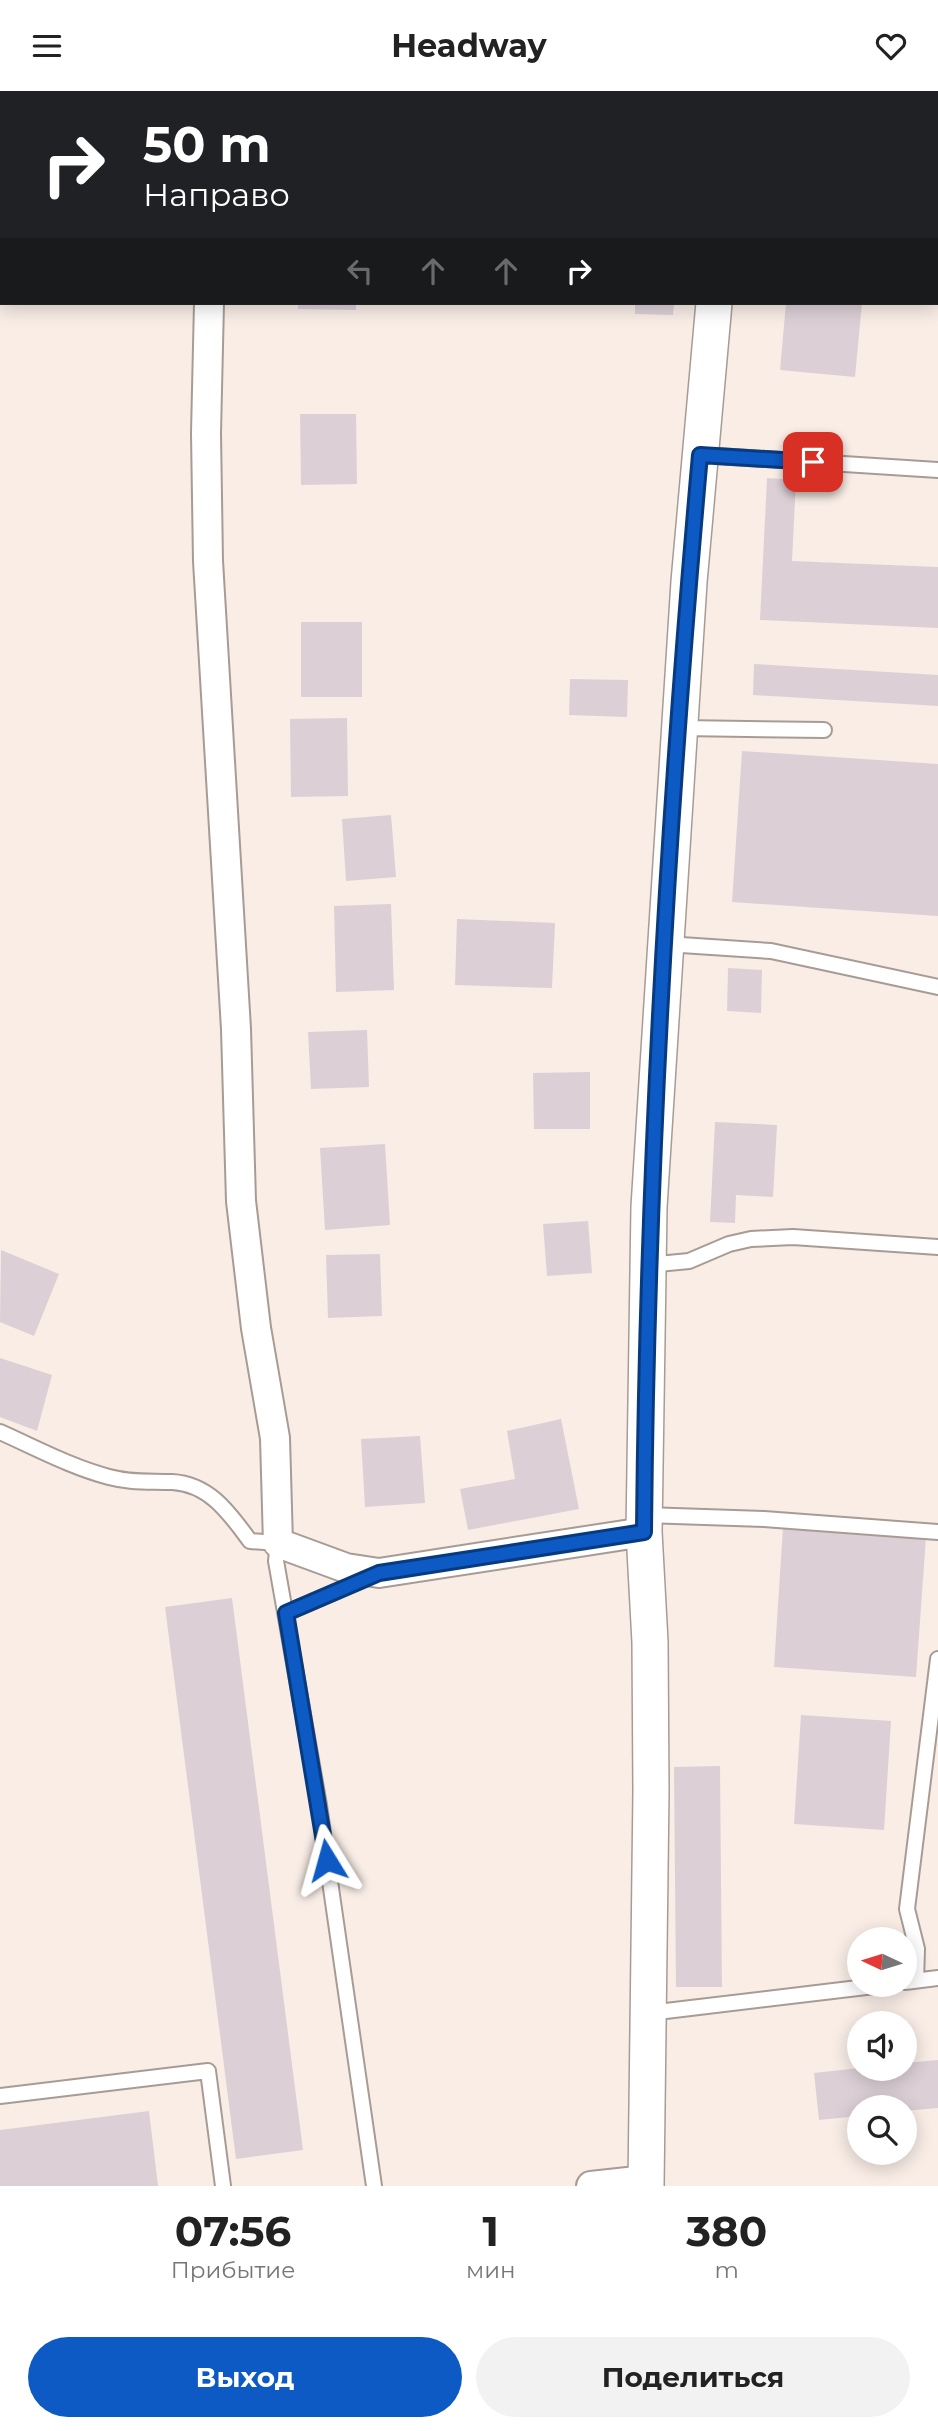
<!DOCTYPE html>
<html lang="ru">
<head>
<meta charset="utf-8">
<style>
	body { margin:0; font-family:Montserrat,sans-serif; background:#f2f2f2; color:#222; height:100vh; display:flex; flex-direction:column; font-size:26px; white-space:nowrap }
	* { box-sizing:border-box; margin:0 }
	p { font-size:23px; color:#767676 }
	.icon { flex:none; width:38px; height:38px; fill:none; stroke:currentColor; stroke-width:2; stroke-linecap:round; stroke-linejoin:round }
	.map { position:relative; height:2095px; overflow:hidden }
	.sheet { display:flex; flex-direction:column; background:#fff; flex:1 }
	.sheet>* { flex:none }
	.top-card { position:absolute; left:0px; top:0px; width:938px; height:214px; box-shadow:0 4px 18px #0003; background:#202124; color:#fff; overflow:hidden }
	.needle { width:46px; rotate:274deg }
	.fabs { position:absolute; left:847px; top:1836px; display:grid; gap:14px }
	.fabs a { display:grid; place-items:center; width:70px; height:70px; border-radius:50%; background:#fff; box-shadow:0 4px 18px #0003; font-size:35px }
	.pin { position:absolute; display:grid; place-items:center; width:60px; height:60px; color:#fff; margin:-30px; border-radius:14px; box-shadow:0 4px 10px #0006 }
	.me { position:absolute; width:77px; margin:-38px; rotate:352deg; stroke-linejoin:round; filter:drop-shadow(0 0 5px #0008) }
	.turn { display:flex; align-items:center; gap:24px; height:147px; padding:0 28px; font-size:32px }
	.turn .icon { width:91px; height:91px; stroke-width:2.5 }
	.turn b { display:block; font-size:49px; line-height:60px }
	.lanes { display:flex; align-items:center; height:66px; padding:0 28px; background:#0003; justify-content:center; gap:35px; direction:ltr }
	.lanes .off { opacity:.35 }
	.eta { display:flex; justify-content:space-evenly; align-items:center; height:119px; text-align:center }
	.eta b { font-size:42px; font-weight:700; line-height:49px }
	.button { display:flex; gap:14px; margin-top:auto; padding:14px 28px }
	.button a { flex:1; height:80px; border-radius:42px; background:#0d5ac4; color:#fff; font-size:28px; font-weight:700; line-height:80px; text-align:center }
	.button a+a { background:#f2f2f2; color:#222 }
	header { display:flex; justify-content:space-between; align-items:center; height:91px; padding:0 28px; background:#fff; font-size:32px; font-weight:700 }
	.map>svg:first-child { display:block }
	.building { fill:#dcd0d6 }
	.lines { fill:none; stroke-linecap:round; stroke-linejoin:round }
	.service-casing { stroke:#a79c95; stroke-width:18 }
	.minor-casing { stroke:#a79c95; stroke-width:32 }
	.tertiary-casing { stroke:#a79c95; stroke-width:38 }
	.service { stroke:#fff; stroke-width:14 }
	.minor { stroke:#fff; stroke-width:28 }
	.tertiary { stroke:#fff; stroke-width:35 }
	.route-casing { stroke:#083a7f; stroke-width:18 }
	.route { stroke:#0d5ac4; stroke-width:12 }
</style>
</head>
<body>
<header><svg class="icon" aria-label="menu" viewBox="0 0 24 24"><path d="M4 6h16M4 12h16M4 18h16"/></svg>Headway<svg class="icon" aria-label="heart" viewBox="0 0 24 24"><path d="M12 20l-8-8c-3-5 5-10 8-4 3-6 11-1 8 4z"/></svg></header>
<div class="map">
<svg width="938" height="2095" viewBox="0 0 938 2095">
	<rect width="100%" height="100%" fill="#f9ede6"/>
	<path class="building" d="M298,212H356V219L298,218Z
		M635,212H674L673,224L635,223Z
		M786,212H862L855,286L780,279Z
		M300,323H356L357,393L301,394Z
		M767,387L796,389L792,470L938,476V537L760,529Z
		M301,531H362V606H301Z
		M754,573L938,584V615L753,604Z
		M570,588L628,589L627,626L569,624Z
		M347,627L348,705L291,706L290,628Z
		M742,660L938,673V825L732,811Z
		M391,724L396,786L346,790L342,728Z
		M391,813L394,899L336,901L334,815Z
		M457,828L555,832L552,897L455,894Z
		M728,877L762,879L761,922L727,920Z
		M367,939L369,996L311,998L308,941Z
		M590,981V1038H534L533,982Z
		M715,1031L777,1034L773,1106L736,1104L735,1132L710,1131Z
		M385,1053L390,1134L325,1139L320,1057Z
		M588,1130L592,1182L547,1185L543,1133Z
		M1,1159L59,1183L34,1245L0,1231Z
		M380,1163L382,1225L328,1227L326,1164Z
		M0,1267L52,1284L37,1340L0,1326Z
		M561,1328L579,1418L468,1439L460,1398L515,1388L507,1340Z
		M420,1345L425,1412L365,1416L361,1348Z
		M783,1436L926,1446L916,1586L774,1576Z
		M232,1507L303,2059L236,2068L165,1516Z
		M801,1624L891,1630L884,1739L794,1733Z
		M720,1675L722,1896H676L674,1676Z
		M938,1969V2017L905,2020V2016H859V2025L819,2029L814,1982L859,1977L905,1978V1972Z
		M149,2020L158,2095H0V2039Z"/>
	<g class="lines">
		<defs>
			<path id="service" d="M936,44H938
				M702,364L938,379
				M681,637L824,639
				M666,853L771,860L938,896
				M648,1174L689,1170L729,1153L751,1148L793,1146L938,1156
				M0,1341C36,1357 71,1376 109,1386C131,1392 150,1390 172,1391C210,1393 230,1423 250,1450L278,1452L276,1470L319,1714L374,2095
				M645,1424L764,1428L938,1441
				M286,1522L372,1485
				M916,1889L917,1858L907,1818L938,1568
				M905,1891L938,1887
				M649,1922L883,1894
				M0,2005L208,1980L223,2095"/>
			<path id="minor" d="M213,2V0
				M209,212L206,342L208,470L236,938L241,1110L256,1237L275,1347L278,1452L346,1477L379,1482L644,1441
				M591,2095L646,2089"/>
			<path id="tertiary" d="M734,2V0
				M646,2095L651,1700L650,1551L644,1441L649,1116L689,491L714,212"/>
		</defs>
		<use href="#service" class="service-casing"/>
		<use href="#minor" class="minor-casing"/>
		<use href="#tertiary" class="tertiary-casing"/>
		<use href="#service" class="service"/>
		<use href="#minor" class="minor"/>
		<use href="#tertiary" class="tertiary"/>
	</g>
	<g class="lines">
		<defs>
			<path id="route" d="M327,1769L286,1522L379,1482L644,1441C647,1081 668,722 700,364L813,371"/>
		</defs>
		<use href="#route" class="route-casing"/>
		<use href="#route" class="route"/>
	</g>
</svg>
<div class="fabs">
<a><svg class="needle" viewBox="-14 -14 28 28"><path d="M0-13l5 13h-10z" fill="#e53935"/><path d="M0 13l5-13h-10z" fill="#767676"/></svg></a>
<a><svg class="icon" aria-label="sound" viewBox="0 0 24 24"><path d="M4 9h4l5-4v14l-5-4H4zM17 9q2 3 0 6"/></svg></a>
<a><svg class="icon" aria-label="search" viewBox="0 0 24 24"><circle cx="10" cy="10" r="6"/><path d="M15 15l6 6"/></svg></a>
</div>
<div class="pin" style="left:813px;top:371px;background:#d93025"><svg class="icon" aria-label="arrive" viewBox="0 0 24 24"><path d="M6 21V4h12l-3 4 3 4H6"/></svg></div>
<svg class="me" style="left:327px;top:1769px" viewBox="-20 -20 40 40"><path d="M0-17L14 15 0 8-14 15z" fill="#0d5ac4" stroke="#fff" stroke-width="4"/></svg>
<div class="top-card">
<div class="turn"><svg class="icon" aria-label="right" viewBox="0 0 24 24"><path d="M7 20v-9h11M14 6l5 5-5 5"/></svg><div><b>50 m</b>Направо</div></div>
<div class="lanes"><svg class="icon off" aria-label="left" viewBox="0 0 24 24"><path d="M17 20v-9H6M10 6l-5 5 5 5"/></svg><svg class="icon off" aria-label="ahead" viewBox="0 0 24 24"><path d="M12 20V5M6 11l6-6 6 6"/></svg><svg class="icon off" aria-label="ahead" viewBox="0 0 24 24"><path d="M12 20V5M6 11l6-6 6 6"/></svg><svg class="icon" aria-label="right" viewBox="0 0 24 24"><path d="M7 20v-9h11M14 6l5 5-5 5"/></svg></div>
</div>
</div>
<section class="sheet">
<div class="eta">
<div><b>07:56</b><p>Прибытие</p></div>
<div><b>1</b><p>мин</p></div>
<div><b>380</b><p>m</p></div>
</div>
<div class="button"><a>Выход</a><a>Поделиться</a></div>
</section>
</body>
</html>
